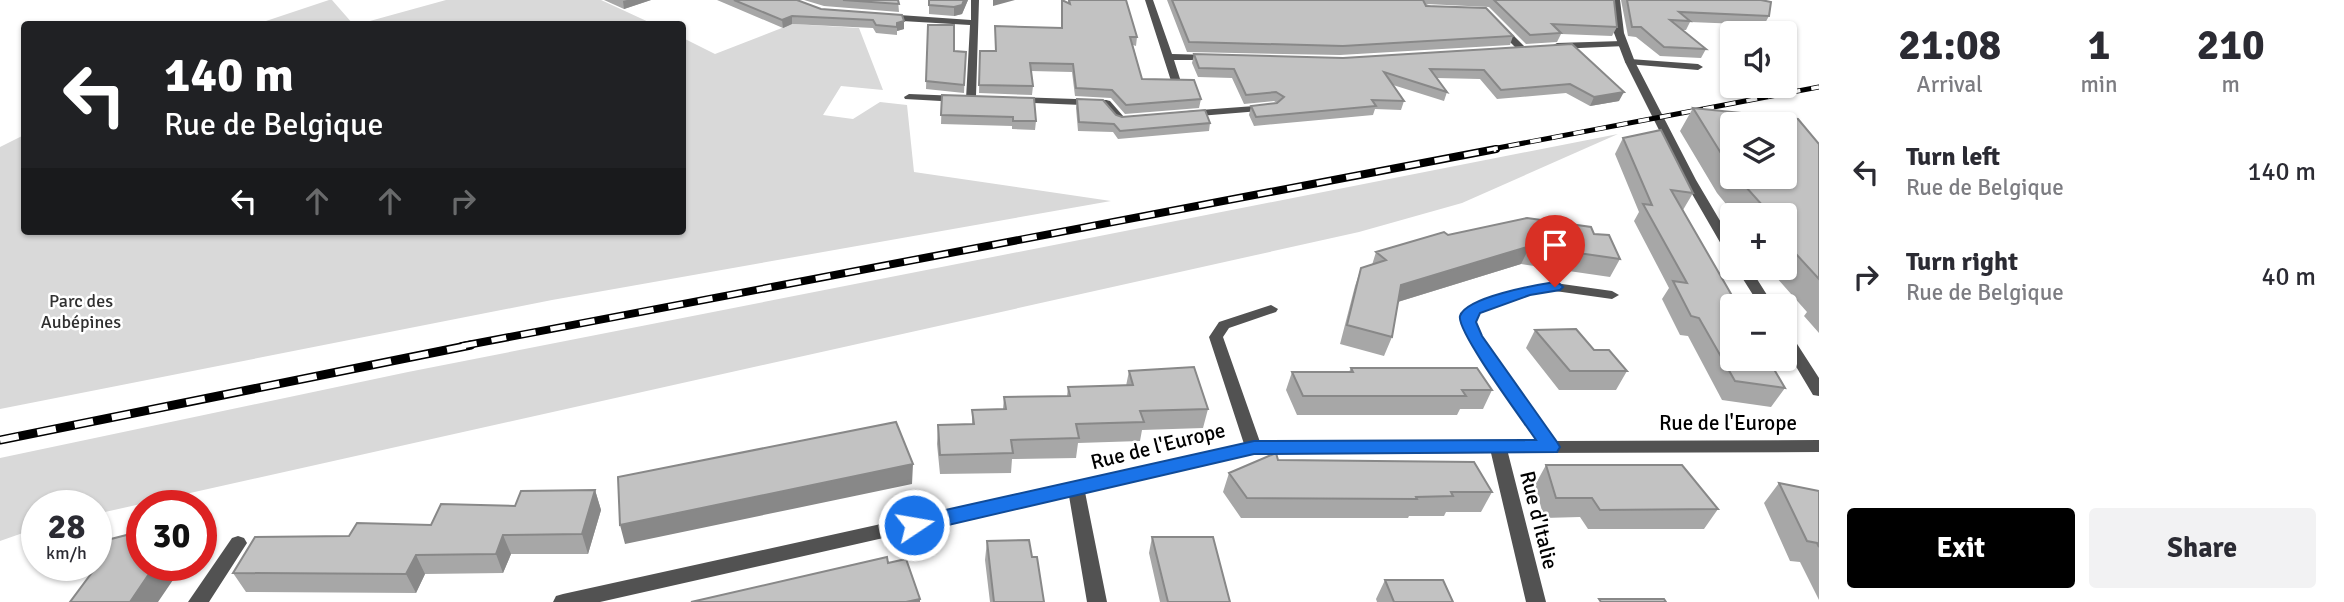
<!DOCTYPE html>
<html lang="en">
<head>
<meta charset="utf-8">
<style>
	body { margin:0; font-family:Signika,sans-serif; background:#f2f2f3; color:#2b2b33; height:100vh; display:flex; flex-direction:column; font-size:26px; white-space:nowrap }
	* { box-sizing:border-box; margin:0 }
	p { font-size:23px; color:#7c7c81 }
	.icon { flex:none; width:38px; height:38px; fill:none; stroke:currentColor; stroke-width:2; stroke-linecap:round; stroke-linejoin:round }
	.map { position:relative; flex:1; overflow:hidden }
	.side { display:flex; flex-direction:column; background:#fff; width:525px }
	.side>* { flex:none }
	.hud { position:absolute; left:21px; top:21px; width:665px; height:214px; border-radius:7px; box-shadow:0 2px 5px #0004; background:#202124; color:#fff; overflow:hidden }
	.fabs { position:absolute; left:1720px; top:21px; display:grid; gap:14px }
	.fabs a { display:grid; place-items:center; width:77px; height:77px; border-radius:7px; background:#fff; box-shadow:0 2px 5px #0004; font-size:35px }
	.speed { position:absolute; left:21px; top:490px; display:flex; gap:14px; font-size:35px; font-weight:700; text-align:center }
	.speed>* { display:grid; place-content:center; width:91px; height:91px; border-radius:50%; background:#fff; box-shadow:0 2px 5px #0004; line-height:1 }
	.speed small { font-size:18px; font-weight:400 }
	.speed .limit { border:10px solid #d22; background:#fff; color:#111 }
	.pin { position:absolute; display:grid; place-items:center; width:60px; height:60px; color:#fff; margin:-72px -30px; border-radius:50% 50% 50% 0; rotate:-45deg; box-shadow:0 0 7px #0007 }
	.pin .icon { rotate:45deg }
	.me { position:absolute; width:77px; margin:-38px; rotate:78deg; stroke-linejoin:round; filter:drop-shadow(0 0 5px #0008) }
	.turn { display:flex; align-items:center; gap:24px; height:147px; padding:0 28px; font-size:32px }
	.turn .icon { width:91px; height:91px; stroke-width:2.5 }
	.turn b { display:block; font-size:49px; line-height:60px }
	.lanes { display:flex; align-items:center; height:66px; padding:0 28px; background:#0003; justify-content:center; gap:35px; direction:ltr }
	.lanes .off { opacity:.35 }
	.eta { display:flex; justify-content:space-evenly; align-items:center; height:119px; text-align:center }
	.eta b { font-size:42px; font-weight:700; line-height:49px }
	.cta { display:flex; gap:14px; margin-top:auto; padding:14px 28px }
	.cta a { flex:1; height:80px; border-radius:7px; background:#000; color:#fff; font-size:28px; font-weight:700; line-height:80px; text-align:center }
	.cta a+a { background:#f2f2f3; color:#2b2b33 }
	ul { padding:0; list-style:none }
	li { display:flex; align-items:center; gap:21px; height:105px; padding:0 28px }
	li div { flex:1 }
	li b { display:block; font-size:26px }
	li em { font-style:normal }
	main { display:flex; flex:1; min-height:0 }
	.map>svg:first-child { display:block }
	.green { fill:#d9d9d9 }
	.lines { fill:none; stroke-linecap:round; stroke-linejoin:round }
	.service { fill:#525252; fill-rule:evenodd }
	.minor { fill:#525252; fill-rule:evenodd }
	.tertiary { fill:#525252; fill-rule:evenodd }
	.rail-far2-casing { stroke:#000; stroke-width:5 }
	.rail-far1-casing { stroke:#000; stroke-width:8 }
	.rail-casing { stroke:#000; stroke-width:9 }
	.rail-far2 { stroke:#fff; stroke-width:3.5; stroke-dasharray:11; stroke-linecap:butt }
	.rail-far1 { stroke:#fff; stroke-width:5; stroke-dasharray:15; stroke-linecap:butt }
	.rail { stroke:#fff; stroke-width:6; stroke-dasharray:19; stroke-linecap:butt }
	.wall { fill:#a7a7a7; fill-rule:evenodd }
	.shaded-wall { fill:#888 }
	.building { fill:#c2c2c2; stroke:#888; stroke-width:2 }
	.route { fill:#1a73e8; stroke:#114b97; stroke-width:2 }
	.labels { text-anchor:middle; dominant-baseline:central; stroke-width:5; stroke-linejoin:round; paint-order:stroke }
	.park-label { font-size:18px; fill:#303030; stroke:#fff }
	.near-street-label { font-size:21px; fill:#000; stroke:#fff }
</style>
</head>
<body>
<main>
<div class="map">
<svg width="1819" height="602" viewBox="0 0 1819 602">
	<rect width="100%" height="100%" fill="#fff"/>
	<path class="green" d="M329,0H332L353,24H257Z
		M446,0H601L653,24H359Z
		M792,24L859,28L883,90L841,86L823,115L853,119L880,102L907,105L914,172L1111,201L552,300L0,409V147L24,135V231H682L683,38L715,54Z
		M1618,134L1462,203L1359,232L96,514V506H37V528L0,541V458L408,372Z"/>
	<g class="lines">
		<path class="service" d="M1497,25H1503L1524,46V50H1518L1497,29Z
			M1630,59L1698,64L1703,67L1698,70L1627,64L1625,62Z
			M1106,100L1110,101L1124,117L1132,116L1137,119L1132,122H1117L1101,103Z
			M1268,105L1273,108L1272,110L1187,117L1182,114L1187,111Z"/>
		<path class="minor" d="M971,0H979L976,96L989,97V101C982,103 971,104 966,99L970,25L885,20L881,17L885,14L971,20Z
			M1145,0H1153L1172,54L1212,55L1217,58L1215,60H1174L1181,82L1172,84Z
			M1622,41L1627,44L1625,46L1557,49L1552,46L1557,43Z
			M909,94L959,96L964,99L959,102L905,99L904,97Z
			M1015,97L1106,100L1111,103L1106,106L1011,102V98Z
			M1555,283L1612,291L1619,295L1612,299L1555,291L1541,292L1480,312C1472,320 1477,327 1481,336L1556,441L1819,440V452L1508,453L1546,602H1526L1491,453L1254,454L1085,492L1107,602H1087L1069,496L600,602H553L556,596L563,594L1244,444L1209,337L1219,322L1271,305L1278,309L1276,312L1229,328L1223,337L1260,442L1538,441L1469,340C1465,333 1458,322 1462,314C1469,299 1538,284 1555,283Z
			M238,536L244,538L247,543L209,602H188L232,538Z"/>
		<path class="tertiary" d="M1612,0H1620L1624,33L1635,62L1696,180L1732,241V255L1725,251L1684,180L1625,62L1614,33Z
			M1736,268H1750L1774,306H1760Z
			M1785,331L1790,333L1819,378V396L1813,395L1785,348Z"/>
		<defs>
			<path id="rail-far2" d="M1487,150L1819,87"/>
			<path id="rail-far1" d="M462,346L1496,149"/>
			<path id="rail" d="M0,440L471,345"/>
		</defs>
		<use href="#rail-far2" class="rail-far2-casing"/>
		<use href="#rail-far1" class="rail-far1-casing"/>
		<use href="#rail" class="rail-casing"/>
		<use href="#rail-far2" class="rail-far2"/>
		<use href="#rail-far1" class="rail-far1"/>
		<use href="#rail" class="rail"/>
	</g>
	<path class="wall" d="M604,0H651L624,9Z
		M717,0H797L821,9L904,21V29L897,31V35L876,33L873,28L792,24L783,28Z
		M804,0H898L899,12L824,6Z
		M929,0H968L962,14L954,16L929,14Z
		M1062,0L1068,3V0H1126L1137,37L1136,46L1133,45L1142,79L1201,99L1199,108L1125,114L1111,98L1075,96L1072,72L1031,71L1033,86L1032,95L979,93L980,51H995V26L1061,28Z
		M1167,0H1614L1617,27L1612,36L1561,34L1557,42L1526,44L1489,7L1426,4L1513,36L1510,45L1340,55L1187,52Z
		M1621,0H1761L1769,16L1764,25L1690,22L1686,30H1682L1706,49L1701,58L1660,56L1636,37L1628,36Z
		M928,25L954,51L966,52L964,93L926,89Z
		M1572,44L1619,101L1590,106L1566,93L1497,99L1480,79L1436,78L1447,92L1444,101L1393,85L1404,101L1401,110L1375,109L1373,115L1254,126L1249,115L1251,106L1277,103L1274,101L1244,104L1232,78L1198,77L1192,63L1194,54L1343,58Z
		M942,95L1036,121L1035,130L1012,129V126L941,124Z
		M1077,99L1122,117L1210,123L1209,131L1118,139L1113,132L1078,131L1076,108Z
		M1693,108L1819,144V333L1804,316L1807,312L1768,268H1785V215H1735L1717,193L1680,131ZM1732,124L1785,177H1732Z
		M1623,138L1693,193L1683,210L1785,388L1771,407L1722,400L1688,336L1680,335L1662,299L1669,288L1634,221L1639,212L1615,154Z
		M1594,234L1620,259L1610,277L1521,264L1398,302L1392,337L1384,356L1340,344L1355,286L1361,268L1372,265L1376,252L1448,235Z
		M1535,330L1594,350L1627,371L1616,390H1559L1526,348Z
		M1351,368L1492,390L1483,409H1460L1457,415H1297L1286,390L1292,372H1349Z
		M1129,371L1208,409L1203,428L1142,430L1140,441L1078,443L1076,458L1012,459L1011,473L940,474L937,444L938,425L972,424V410L1003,409L1004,397L1067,396L1068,387L1126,386Z
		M1278,460L1492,492L1481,512H1446L1444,516H1409L1408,518H1241L1223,492L1229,473Z
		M1546,465L1718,509L1704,529H1588L1580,517L1544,518L1535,485Z
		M1779,483L1819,491V600L1800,562L1790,561L1764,503Z
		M595,490L601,510L588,554H511L503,573L425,574L416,593L246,592L233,573L349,536L431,525Z
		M1152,537L1230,602H1160L1149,553Z
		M987,541L1032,557L1044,602H990L985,560Z
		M1385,580L1453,602H1377L1376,599Z"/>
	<path class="shaded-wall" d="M627,0H651L624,9L623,1Z
		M964,0H968L962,14L954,16V7Z
		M993,0H1015L993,6Z
		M792,16V24L783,28L782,20Z
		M904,21V29L897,31V23Z
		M1624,92L1619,101L1590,106L1594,97Z
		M1530,246L1521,264L1394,303L1401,285Z
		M913,464L912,484L625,544L620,525Z
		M595,490L601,510L588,554L582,534Z
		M503,535L511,554L503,573L496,554Z
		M416,555L425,574L416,593L406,574Z
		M155,565H179L171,577L173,580L158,602H130Z
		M920,599V602H906Z"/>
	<path class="building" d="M734,0H797L821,9L902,15L904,21L897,23V27L876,25L873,20L792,16L782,20Z
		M843,0H898L899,4Z
		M929,0H964L962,5L954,7L929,5Z
		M1062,0L1070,4L1069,0H1126L1137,37H1130L1142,79L1194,80L1201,99L1126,105L1112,90L1076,88L1073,64L1030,63L1033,86L979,85L980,51H996L995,26L1062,28Z
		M1172,0H1423L1426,6L1486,8L1513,36L1343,46L1189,42Z
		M1494,0H1614L1617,27L1552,24L1561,33L1530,35Z
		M1627,0H1761L1771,2L1769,16L1679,12L1690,21L1670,20L1706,49L1664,47L1641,27H1632Z
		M928,25H954V51L966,52L964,85L926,81Z
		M1572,44L1624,92L1594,97L1570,84L1501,90L1484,70L1430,69L1447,92L1384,72L1404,101L1372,100L1376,106L1256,117L1251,106L1277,103L1284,97L1276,92L1246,95L1234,69L1199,68L1194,54L1343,58Z
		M942,95L1034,98L1036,121H1013V117L941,115Z
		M1077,99L1103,100L1116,115L1122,117L1205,110L1210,123L1120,131L1114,124L1079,122Z
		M1693,108L1798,119L1819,144V279L1785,242V215H1771L1737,177H1785V124H1732V171Z
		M1661,130L1693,193L1671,190L1738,306H1732V359H1768L1785,388L1735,381L1699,318L1691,316L1673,281L1687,283L1643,204L1652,205L1623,138Z
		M1527,218L1591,227L1594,234L1609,235L1620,259L1530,246L1401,285L1392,337L1347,325L1361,268L1386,260L1376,252L1444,232L1448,235Z
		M1576,329L1594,350H1609L1627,371H1570L1535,330Z
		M1194,367L1208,409L1140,411L1144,422L1076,424L1079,438L1011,440L1013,453L940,455L938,425L974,424L972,410L1006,409L1004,397L1070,396L1068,387L1133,385L1129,371Z
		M1351,368H1477L1492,390H1462L1466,396H1303L1292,372H1353Z
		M896,422L913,464L620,525L618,477Z
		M1276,453L1278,460L1474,462L1492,492H1451L1453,496L1416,497L1417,499L1247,498L1229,473Z
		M1546,465H1682L1718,509L1600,510L1592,498H1556Z
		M1779,483L1819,491V547L1817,543L1807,541Z
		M595,490L582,534L503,535L496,554L416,555L406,574L233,573L255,537L349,536L357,523L431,525L441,504L515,506L521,491Z
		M142,531V565H155L130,602H70L99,563H96V558L111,539Z
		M1152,537H1213L1230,602H1168Z
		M1029,540L1032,557H1037L1044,602H994L987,541Z
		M887,557L888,563L906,559L920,599L906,602H691Z
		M1385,580H1443L1453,602H1394Z
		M1599,599H1664L1666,602H1601Z"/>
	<path class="route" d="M1555,282L1560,284L1563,287L1560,290L1530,295L1480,313L1476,322L1482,336L1557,442L1560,447L1557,452L1254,454L914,533L907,530L904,525L907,519L914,517L1254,441L1536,440C1524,422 1456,331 1460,316C1466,297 1536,285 1555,282Z"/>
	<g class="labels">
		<g class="park-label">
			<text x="81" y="301">Parc des<tspan x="81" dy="21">Aubépines</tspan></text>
		</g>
		<g class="near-street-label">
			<text x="1728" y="423">Rue de l'Europe</text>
			<text transform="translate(1158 446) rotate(-14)">Rue de l'Europe</text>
			<text transform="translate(1539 520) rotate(76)">Rue d'Italie</text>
		</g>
	</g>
</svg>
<div class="fabs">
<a><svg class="icon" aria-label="sound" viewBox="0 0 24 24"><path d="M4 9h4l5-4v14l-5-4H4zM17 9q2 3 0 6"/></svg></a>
<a><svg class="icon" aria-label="layers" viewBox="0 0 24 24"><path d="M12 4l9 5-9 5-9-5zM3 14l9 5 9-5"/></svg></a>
<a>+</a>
<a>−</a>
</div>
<div class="speed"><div>28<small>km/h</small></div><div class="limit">30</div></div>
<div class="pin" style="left:1555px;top:287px;background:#d93025"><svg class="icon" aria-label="arrive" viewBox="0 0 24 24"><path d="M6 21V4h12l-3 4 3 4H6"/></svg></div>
<svg class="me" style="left:914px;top:525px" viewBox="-20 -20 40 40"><circle r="17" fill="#1a73e8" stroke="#fff" stroke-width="3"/><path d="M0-11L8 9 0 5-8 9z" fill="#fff"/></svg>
<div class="hud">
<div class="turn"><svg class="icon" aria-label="left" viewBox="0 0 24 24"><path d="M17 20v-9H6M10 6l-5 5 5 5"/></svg><div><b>140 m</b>Rue de Belgique</div></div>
<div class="lanes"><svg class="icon" aria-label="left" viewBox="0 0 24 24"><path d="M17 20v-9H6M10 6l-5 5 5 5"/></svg><svg class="icon off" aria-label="ahead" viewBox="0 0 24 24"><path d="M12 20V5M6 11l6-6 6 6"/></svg><svg class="icon off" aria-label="ahead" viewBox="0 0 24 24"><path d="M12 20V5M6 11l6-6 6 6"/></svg><svg class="icon off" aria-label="right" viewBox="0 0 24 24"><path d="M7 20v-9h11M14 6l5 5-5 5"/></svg></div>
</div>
</div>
<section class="side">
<div class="eta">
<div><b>21:08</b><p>Arrival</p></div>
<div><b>1</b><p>min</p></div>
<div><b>210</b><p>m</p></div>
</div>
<ul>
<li><svg class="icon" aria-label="left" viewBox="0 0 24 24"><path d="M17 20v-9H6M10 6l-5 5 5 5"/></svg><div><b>Turn left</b><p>Rue de Belgique</p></div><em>140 m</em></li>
<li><svg class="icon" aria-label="right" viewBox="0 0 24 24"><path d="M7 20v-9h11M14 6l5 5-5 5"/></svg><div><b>Turn right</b><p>Rue de Belgique</p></div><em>40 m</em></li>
</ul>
<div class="cta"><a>Exit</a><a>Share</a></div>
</section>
</main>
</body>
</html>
